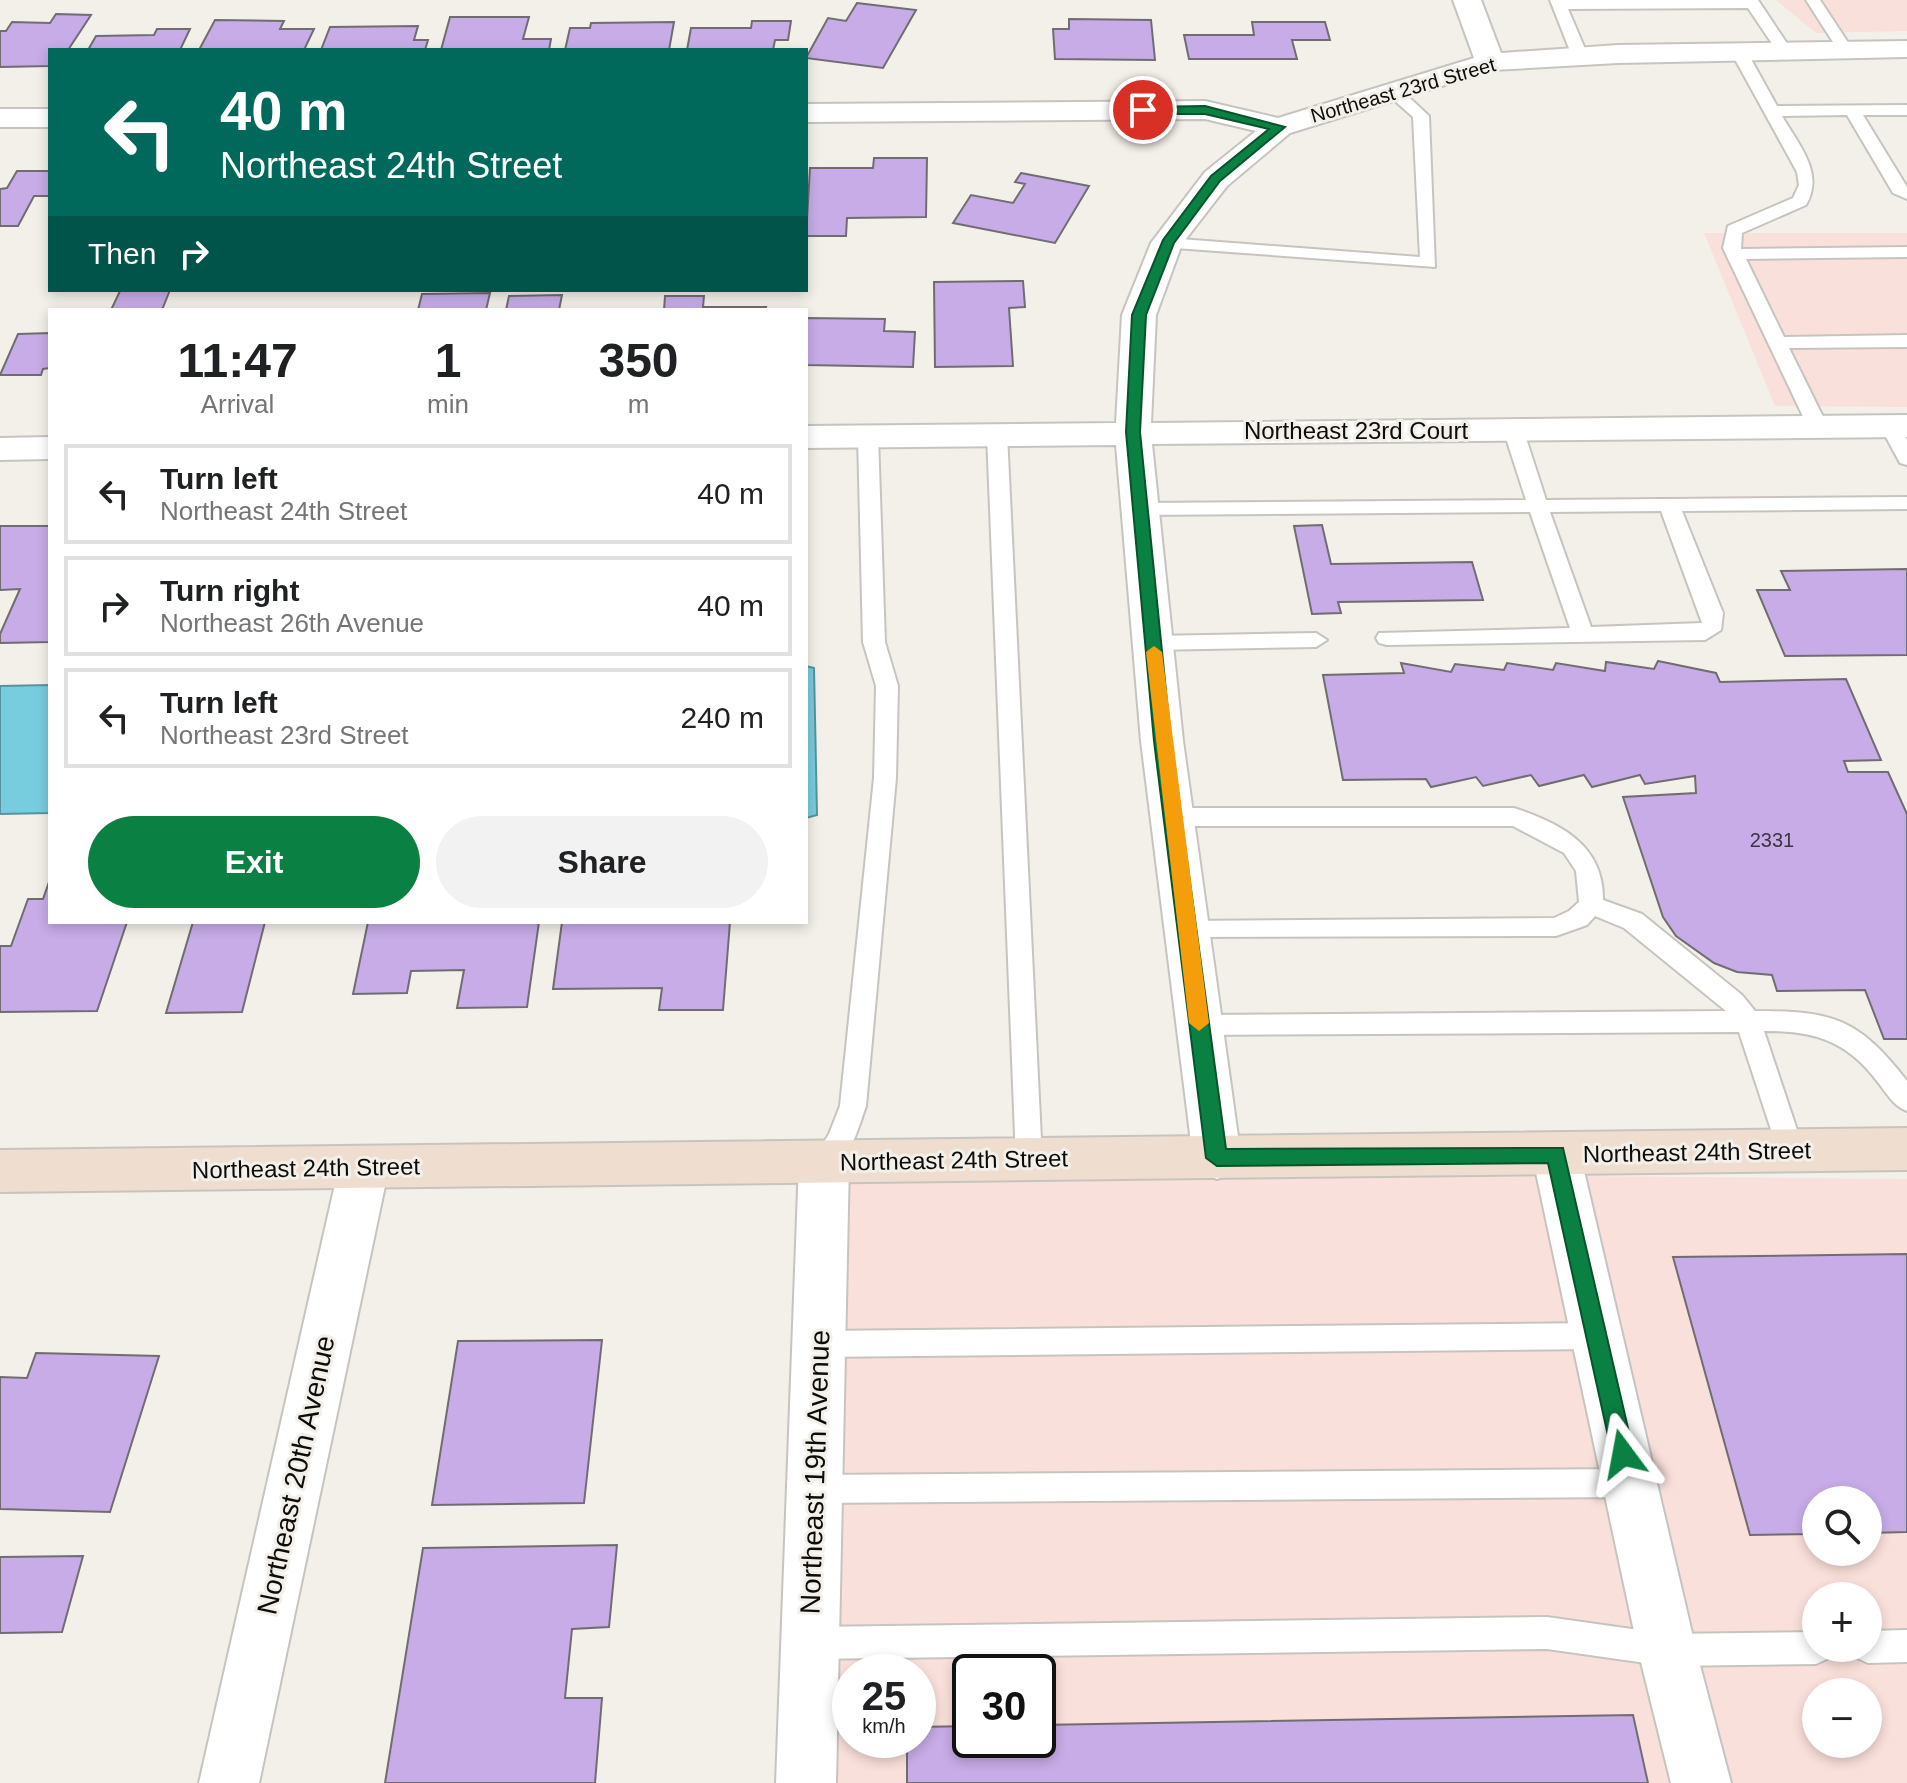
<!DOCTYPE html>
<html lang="en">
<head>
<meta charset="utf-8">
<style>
	body { margin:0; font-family:Arial,sans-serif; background:#f2f2f2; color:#202124; height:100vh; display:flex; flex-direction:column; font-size:30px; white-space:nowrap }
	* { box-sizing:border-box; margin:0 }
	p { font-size:26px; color:#757577 }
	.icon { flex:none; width:44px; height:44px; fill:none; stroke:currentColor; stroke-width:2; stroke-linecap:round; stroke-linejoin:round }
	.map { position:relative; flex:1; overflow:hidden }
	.drawer { position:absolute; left:48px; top:308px; width:760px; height:616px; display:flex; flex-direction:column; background:#fff; border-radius:0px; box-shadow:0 4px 12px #0003 }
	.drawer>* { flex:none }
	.banner { position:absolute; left:48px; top:48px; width:760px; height:244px; border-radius:0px; box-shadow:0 4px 12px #0003; background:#00695c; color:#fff; overflow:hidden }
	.controls { position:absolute; left:1802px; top:1486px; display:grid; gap:16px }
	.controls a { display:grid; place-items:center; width:80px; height:80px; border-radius:50%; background:#fff; box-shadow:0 4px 12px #0003; font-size:40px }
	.speed { position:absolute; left:832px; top:1654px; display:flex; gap:16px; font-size:40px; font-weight:700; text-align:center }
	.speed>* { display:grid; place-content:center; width:104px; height:104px; border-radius:50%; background:#fff; box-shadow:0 4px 12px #0003; line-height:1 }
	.speed small { font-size:20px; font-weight:400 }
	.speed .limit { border:4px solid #111; border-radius:12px; background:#fff; color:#111 }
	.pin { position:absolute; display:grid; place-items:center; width:68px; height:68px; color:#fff; margin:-34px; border:4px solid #fff; border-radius:50%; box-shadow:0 2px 8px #0007 }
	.me { position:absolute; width:88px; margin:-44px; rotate:347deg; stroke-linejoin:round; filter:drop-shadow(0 0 6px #0008) }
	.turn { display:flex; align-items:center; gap:28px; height:168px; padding:0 40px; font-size:36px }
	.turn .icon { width:104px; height:104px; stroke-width:2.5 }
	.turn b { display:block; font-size:56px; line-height:68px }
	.then { display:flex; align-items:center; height:76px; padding:0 40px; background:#0003; gap:16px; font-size:30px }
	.eta { display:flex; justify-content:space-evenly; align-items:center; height:136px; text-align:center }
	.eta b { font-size:48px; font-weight:800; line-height:56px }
	.primary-button { display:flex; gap:16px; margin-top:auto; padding:16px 40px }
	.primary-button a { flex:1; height:92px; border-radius:48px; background:#0b8043; color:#fff; font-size:32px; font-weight:800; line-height:92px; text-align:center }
	.primary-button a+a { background:#f2f2f2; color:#202124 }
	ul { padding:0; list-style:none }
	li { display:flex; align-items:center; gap:24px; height:100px; margin:0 16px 12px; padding:0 24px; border:4px solid #e0e0e0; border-radius:0px }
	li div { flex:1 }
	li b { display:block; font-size:30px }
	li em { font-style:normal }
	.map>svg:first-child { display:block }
	.commercial { fill:#fae0db; fill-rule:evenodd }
	.water { fill:#77cdde; stroke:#57939e; stroke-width:2 }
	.building { fill:#c7ace7; stroke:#706d72; stroke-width:2 }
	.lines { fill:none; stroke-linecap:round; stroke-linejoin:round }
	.lane-casing { stroke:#c7c4bf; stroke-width:4 }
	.street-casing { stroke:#c7c4bf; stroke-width:4 }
	.secondary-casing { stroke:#c7c4bf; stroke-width:4 }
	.lane { fill:#fff; fill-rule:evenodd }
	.street { fill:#fff; fill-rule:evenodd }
	.secondary { fill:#efddd0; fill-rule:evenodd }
	.route { fill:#0b8043; stroke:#07532c; stroke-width:2 }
	.slow { fill:#f59e0b }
	.labels { text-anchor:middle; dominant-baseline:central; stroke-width:6; stroke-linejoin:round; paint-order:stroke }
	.far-street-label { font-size:20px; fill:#0d0c0a; stroke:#f3f0ea }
	.number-label { font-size:20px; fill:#3c3441 }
	.street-label { font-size:24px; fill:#0d0c0a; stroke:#f3f0ea }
	.near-street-label { font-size:28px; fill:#0d0c0a; stroke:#f3f0ea }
</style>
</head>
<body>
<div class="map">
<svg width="1907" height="1783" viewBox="0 0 1907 1783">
	<rect width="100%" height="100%" fill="#f3f0ea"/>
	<path class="commercial" d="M1776,0H1907V31L1816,33Z
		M1704,233H1907V407L1775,406Z
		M1576,1176L1907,1179V1783H828L841,1181ZM1816,1500H1868V1552H1816ZM1816,1596H1868V1648H1816ZM850,1672H918V1740H850ZM970,1672H1038V1740H970ZM1816,1692H1868V1744H1816Z"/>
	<path class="water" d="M806,666L814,668L817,815L806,818Z
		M50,685V813L0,814V686Z"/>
	<path class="building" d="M857,3L916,10L883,68L806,58L828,18L846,21Z
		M56,14L91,15L68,50H50V66L0,67V31H6L12,22L50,23Z
		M450,17H529L523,39H551L549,50H441Z
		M1069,19L1151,20L1155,60L1055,59L1053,29H1069Z
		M215,20L284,21L280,29H314L304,50H199Z
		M752,21H791L788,40H775L773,50H687L691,28H751Z
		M674,22L669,50H565L570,28H590L591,23Z
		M1252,22H1325L1330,40H1292L1297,59H1189L1184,35H1254Z
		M418,26L414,40H428L425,50H321L330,27Z
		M157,29H190L180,50H88L96,36L154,35Z
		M874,158H927L926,217L847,218L846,236H806L810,168H873Z
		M17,171H50V196H34L18,226H0V189L7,188Z
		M1021,173L1089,186L1055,243L953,223L971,195L1013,203L1025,184L1015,182Z
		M1023,281L1025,307L1009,308L1013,366L935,367L934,282Z
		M170,290L162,310H111L120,291Z
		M490,293L486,310H418L422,294Z
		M562,295L559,310H506L509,296Z
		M665,296H704L703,307H766L765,310H664Z
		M806,318L885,319L884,331L915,332L913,367L806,365Z
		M50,333V368L43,369L41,375H0L18,334Z
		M1322,525L1331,564L1472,562L1483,600L1338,602L1341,613L1312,614L1294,526Z
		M0,526H50V642L0,643V634L20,589L0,590Z
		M1907,569V655L1785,656L1757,590H1790L1781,571Z
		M1658,661L1716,673L1720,682L1846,679L1881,760L1844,761L1848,772H1888L1907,814V1039H1884L1865,990L1777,991L1772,975L1737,972L1714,963L1676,936L1663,917L1623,797L1696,793L1695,776L1645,784L1640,775L1592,787L1584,775L1539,786L1531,775L1483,786L1476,777L1431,787L1426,779L1343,780L1323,675L1404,673L1401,663L1451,672L1455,664L1504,670L1507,663L1553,670L1556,663L1605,671L1606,662L1654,669Z
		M50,879V922H127L97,1011L0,1012V946H11L28,899H43Z
		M193,922H265L242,1012L166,1013Z
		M368,922H539L527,1007L457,1008L464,970L411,971L407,993L353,994Z
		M562,922H730L723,1010H659L662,988L553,989Z
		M1907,1254V1532L1868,1533V1500H1816V1534L1750,1535L1673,1257Z
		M602,1340L584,1503L432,1505L458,1341Z
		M36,1353L159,1356L110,1512L0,1509V1377L27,1378Z
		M617,1545L609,1627L572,1629L565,1698H602L595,1783H385L423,1548Z
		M83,1556L62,1632L0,1633V1557Z
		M1633,1715L1648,1783H907V1740H918V1727L970,1726V1740H1038V1725Z"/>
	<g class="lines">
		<defs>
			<path id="lane" d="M1550,0H1758L1792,51L1779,54L1748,8L1568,9L1588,56L1580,61L1572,56Z
				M1806,0H1820L1853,50L1850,53H1840Z
				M1739,47L1747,52L1777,106L1907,105V115H1863L1907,187V199L1893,193L1847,115L1782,116C1798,144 1825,173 1806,205L1742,233L1741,249L1907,247V257L1746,259L1784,337L1907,335V347L1789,348L1828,427L1818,433L1808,427L1723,248L1728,226L1793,198L1799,185L1797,172L1731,52Z
				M1386,87H1398L1429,116L1435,267L1161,247L1158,243L1167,238L1420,257L1413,117L1386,93Z
				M1890,420L1897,422L1907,440V465L1900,463L1880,426Z
				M1513,423L1523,429L1546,500L1907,497V509L1682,511L1723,613L1721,630L1705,640L1387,645L1379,643L1376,638L1379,633L1570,628L1530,512L1140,515L1130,509L1140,503L1526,500L1503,429ZM1661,511L1702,623L1591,627L1550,512Z
				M997,428L1007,434L1042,1160L1038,1168L1029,1171L1020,1168L1016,1160L987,434Z
				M868,430L878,436L885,642L898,686L896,778L866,1106C858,1128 845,1181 815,1170L811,1162L829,1134L840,1106L874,778L876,686L863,642L858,436Z
				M1316,633L1327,640L1316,647L1153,650L1142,643L1153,636Z
				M1172,808H1514C1560,823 1604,845 1603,900L1642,914L1742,995L1755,1011C1833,1011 1858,1018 1907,1081V1111C1893,1106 1886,1092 1877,1081C1846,1040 1814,1031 1764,1031L1804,1151L1800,1159L1791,1162L1782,1159L1778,1151L1739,1032L1199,1035L1190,1032L1186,1025L1190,1018L1199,1015L1726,1011L1624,928L1595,916L1587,925L1556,936L1178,937L1175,930L1178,923L1187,921L1554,918L1569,911L1579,902L1576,871L1564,853L1513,826H1172L1164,823L1160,817L1164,811Z
				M1597,1323L1607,1327L1611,1336L1607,1345L1597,1349L818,1357L808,1353L804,1344L808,1335L818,1331Z
				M1630,1469L1641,1473L1645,1483L1641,1493L1630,1497L814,1503L803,1499L799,1489L803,1479L814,1475Z
				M1547,1617L1667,1634L1816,1632V1648H1832L1827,1659L1816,1664L1667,1666L1547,1649L810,1659L799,1654L794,1643L799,1632L810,1627Z
				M1907,1630V1662L1868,1663L1857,1658L1853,1648H1868V1631Z"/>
			<path id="street" d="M1453,0H1481L1501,53L1618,45L1907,41V57L1618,63L1493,70L1290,133L1227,186L1182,244L1156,315L1151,423L1907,415V437L1152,444L1183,741L1241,1158L1234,1173L1217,1179L1200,1173L1193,1158L1141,741L1116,445L806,448V426L1116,423L1122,315L1151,243L1205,172L1256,131L1205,119L806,122V104L1205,101L1278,118L1474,58Z
				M0,109H50V127H0Z
				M50,437V459L0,460V438Z
				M1556,1133L1573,1139L1580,1154L1696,1650L1731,1783H1671L1638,1650L1532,1154L1539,1139Z
				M824,1141L841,1147L849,1162L836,1783H776L799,1162L807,1147Z
				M364,1146L381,1152L389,1167L259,1783H199L339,1167L347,1152Z"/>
			<path id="secondary" d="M1907,1128V1170L0,1192V1150Z"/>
		</defs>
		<use href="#lane" class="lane-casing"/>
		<use href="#street" class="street-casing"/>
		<use href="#secondary" class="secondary-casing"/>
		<use href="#lane" class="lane"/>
		<use href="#street" class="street"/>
		<use href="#secondary" class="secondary"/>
	</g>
	<path class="route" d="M1205,106L1285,127L1220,181L1174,243L1146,315L1140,432L1171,741L1226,1149L1563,1148L1634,1454L1631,1462L1623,1465L1615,1462L1612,1454L1548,1163L1217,1166L1206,1158L1154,741L1126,432L1132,315L1163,240L1211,176L1269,129L1205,114H1143L1137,110L1143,107Z"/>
	<path class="slow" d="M1154,646L1162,652L1209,1023L1199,1031L1189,1023L1146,652Z"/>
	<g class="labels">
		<g class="far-street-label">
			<text transform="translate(1403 90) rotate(-16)">Northeast 23rd Street</text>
		</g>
		<g class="number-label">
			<text x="1772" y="840">2331</text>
		</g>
		<g class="street-label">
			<text x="1356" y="430">Northeast 23rd Court</text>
			<text transform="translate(1697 1152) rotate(-1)">Northeast 24th Street</text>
			<text transform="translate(954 1160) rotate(-1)">Northeast 24th Street</text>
			<text transform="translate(306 1168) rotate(-1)">Northeast 24th Street</text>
		</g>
		<g class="near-street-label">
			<text transform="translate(815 1472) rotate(-88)">Northeast 19th Avenue</text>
			<text transform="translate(296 1475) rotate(-78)">Northeast 20th Avenue</text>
		</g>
	</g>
</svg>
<div class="controls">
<a><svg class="icon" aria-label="search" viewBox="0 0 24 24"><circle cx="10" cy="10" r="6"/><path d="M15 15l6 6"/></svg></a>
<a>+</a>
<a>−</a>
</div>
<div class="speed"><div>25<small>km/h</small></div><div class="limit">30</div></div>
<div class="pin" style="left:1143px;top:110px;background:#d93025"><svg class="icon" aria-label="arrive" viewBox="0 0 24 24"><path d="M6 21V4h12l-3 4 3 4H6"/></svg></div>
<svg class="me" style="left:1623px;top:1454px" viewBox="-20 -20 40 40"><path d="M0-17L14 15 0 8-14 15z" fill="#0b8043" stroke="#fff" stroke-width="4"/></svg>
<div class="banner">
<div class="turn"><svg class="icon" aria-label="left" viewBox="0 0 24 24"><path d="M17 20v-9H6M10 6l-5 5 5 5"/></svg><div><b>40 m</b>Northeast 24th Street</div></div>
<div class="then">Then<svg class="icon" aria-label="right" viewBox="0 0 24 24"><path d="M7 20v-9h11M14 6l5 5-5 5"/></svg></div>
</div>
<section class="drawer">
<div class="eta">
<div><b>11:47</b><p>Arrival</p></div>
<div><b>1</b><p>min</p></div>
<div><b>350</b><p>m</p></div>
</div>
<ul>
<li><svg class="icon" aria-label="left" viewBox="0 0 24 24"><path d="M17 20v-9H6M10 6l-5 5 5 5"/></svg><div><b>Turn left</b><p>Northeast 24th Street</p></div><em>40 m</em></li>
<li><svg class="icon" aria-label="right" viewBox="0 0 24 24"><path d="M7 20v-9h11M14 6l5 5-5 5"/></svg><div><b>Turn right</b><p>Northeast 26th Avenue</p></div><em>40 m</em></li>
<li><svg class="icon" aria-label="left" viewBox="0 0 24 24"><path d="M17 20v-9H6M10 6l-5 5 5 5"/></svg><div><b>Turn left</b><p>Northeast 23rd Street</p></div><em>240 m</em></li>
</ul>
<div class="primary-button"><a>Exit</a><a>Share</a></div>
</section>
</div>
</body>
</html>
